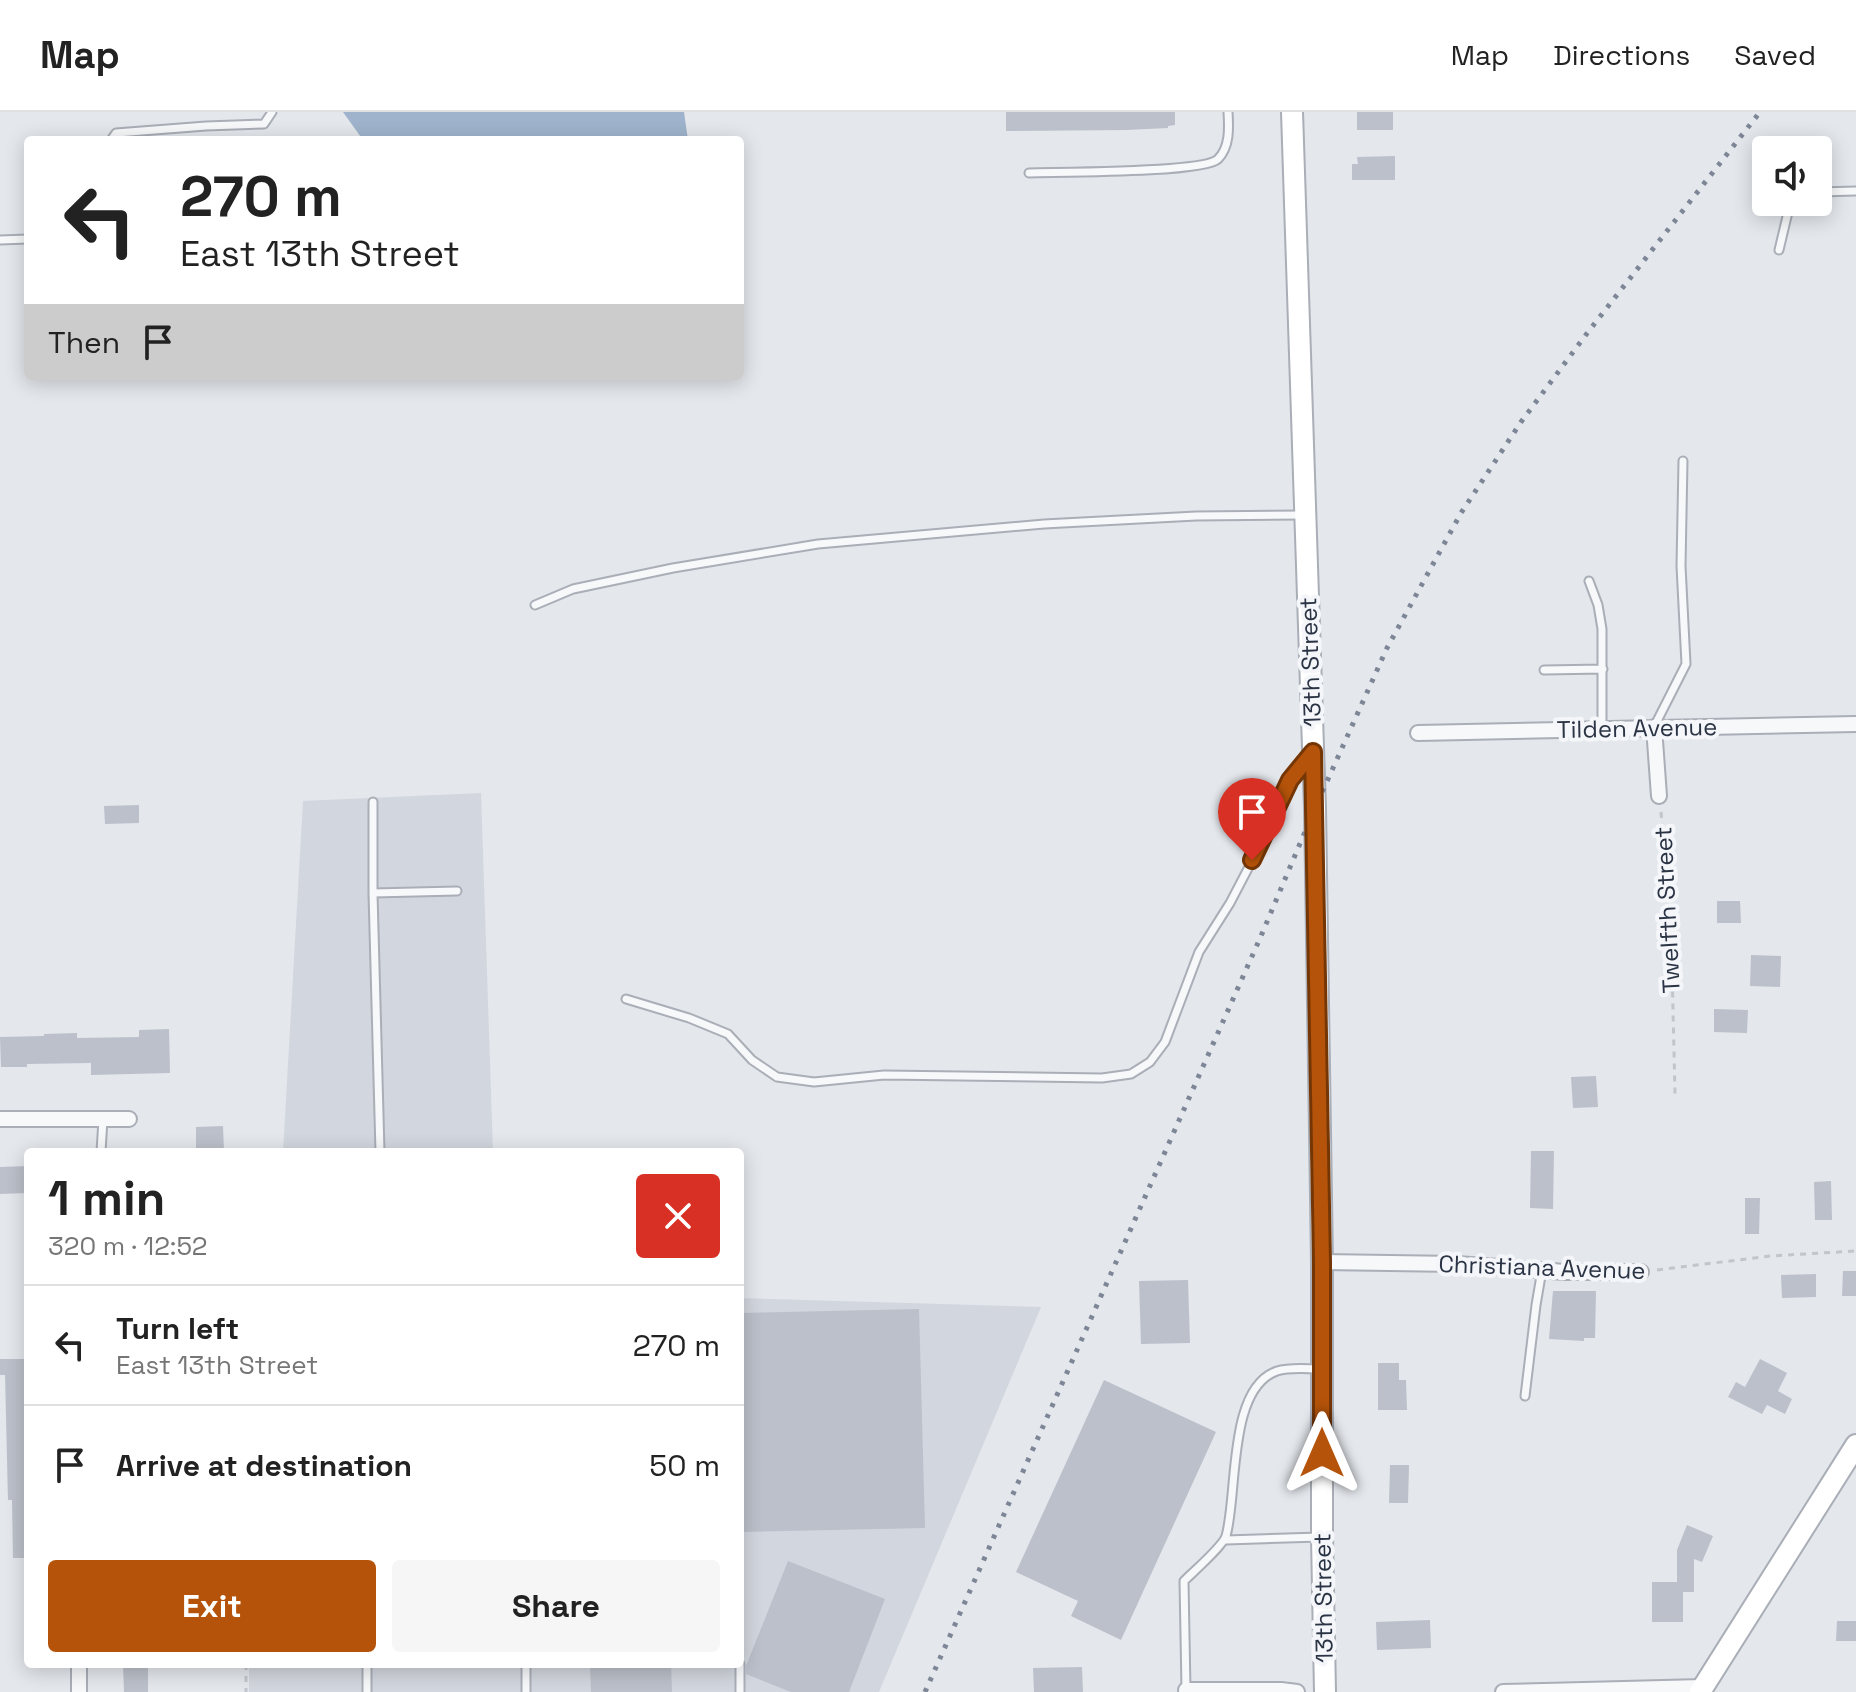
<!DOCTYPE html>
<html lang="en">
<head>
<meta charset="utf-8">
<style>
	body { margin:0; font-family:"Space Grotesk",sans-serif; background:#f6f6f6; color:#222; height:100vh; display:flex; flex-direction:column; font-size:30px; white-space:nowrap }
	* { box-sizing:border-box; margin:0 }
	p { font-size:26px; color:#767676 }
	.icon { flex:none; width:44px; height:44px; fill:none; stroke:currentColor; stroke-width:2; stroke-linecap:round; stroke-linejoin:round }
	.map { position:relative; flex:1; overflow:hidden }
	.side { position:absolute; left:24px; top:1036px; width:720px; height:520px; display:flex; flex-direction:column; background:#fff; border-radius:8px; box-shadow:0 4px 20px #0003 }
	.side>* { flex:none }
	.banner { position:absolute; left:24px; top:24px; width:720px; height:244px; border-radius:8px; box-shadow:0 4px 20px #0003; background:#fff; color:#222; overflow:hidden }
	.tools { position:absolute; left:1752px; top:24px; display:grid; gap:16px }
	.tools a { display:grid; place-items:center; width:80px; height:80px; border-radius:8px; background:#fff; box-shadow:0 4px 20px #0003; font-size:40px }
	.pin { position:absolute; display:grid; place-items:center; width:68px; height:68px; color:#fff; margin:-82px -34px; border-radius:50% 50% 50% 0; rotate:-45deg; box-shadow:0 0 8px #0007 }
	.pin .icon { rotate:45deg }
	.me { position:absolute; width:88px; margin:-44px; rotate:0deg; stroke-linejoin:round; filter:drop-shadow(0 0 6px #0008) }
	.turn { display:flex; align-items:center; gap:28px; height:168px; padding:0 24px; font-size:36px }
	.turn .icon { width:104px; height:104px; stroke-width:2.5 }
	.turn b { display:block; font-size:56px; line-height:68px }
	.then { display:flex; align-items:center; height:76px; padding:0 24px; background:#0003; gap:16px; font-size:30px }
	.round { display:grid; place-items:center; flex:none; width:84px; height:84px; border-radius:8px; background:#f6f6f6 }
	.headline { display:flex; align-items:center; justify-content:space-between; height:136px; padding:0 24px }
	h1 { font-size:48px; font-weight:700; line-height:60px }
	.primary-button { display:flex; gap:16px; margin-top:auto; padding:16px 24px }
	.primary-button a { flex:1; height:92px; border-radius:8px; background:#b45309; color:#fff; font-size:32px; font-weight:700; line-height:92px; text-align:center }
	.primary-button a+a { background:#f6f6f6; color:#222 }
	ul { padding:0; list-style:none }
	li { display:flex; align-items:center; gap:24px; height:120px; padding:0 24px; border-top:2px solid #e0e0e0 }
	li div { flex:1 }
	li b { display:block; font-size:30px }
	li em { font-style:normal }
	header { display:flex; align-items:center; gap:48px; box-sizing:border-box; height:112px; padding:0 40px; background:#fff; border-bottom:2px solid #e0e0e0 }
	header strong { font-size:38px }
	nav { display:flex; gap:44px; margin-inline-start:auto; font-size:28px }
	.map>svg:first-child { display:block }
	.built { fill:#d2d6de }
	.water { fill:#9fb4cc }
	.building { fill:#bbc0ca }
	.lines { fill:none; stroke-linecap:round; stroke-linejoin:round }
	.lane-casing { stroke:#a9aeb7; stroke-width:11 }
	.street-casing { stroke:#a9aeb7; stroke-width:18 }
	.secondary-casing { stroke:#a9aeb7; stroke-width:24 }
	.path { stroke:#c2c5cb; stroke-width:3; stroke-dasharray:6 6; stroke-linecap:butt }
	.lane { stroke:#f7f8fa; stroke-width:7 }
	.street { stroke:#f7f8fa; stroke-width:14 }
	.secondary { stroke:#fff; stroke-width:20 }
	.rail { stroke:#7d8696; stroke-width:5; stroke-dasharray:4 8; stroke-linecap:butt }
	.route-casing { stroke:#753606; stroke-width:20 }
	.route { stroke:#b45309; stroke-width:14 }
	.labels { text-anchor:middle; dominant-baseline:central; stroke-width:8; stroke-linejoin:round; paint-order:stroke }
	.street-label { font-size:24px; fill:#2b3445; stroke:#f4f6f9 }
</style>
</head>
<body>
<header>
<strong>Map</strong>
<nav><a>Map</a><a>Directions</a><a>Saved</a></nav>
</header>
<div class="map">
<svg width="1856" height="1580" viewBox="0 0 1856 1580">
	<rect width="100%" height="100%" fill="#e4e7ec"/>
	<path class="built" d="M481,681L493,1040H283L303,689Z
		M740,1186L1041,1195L879,1580H249V1552H740Z"/>
	<path class="water" d="M343,0H684L688,28H363Z"/>
	<path class="building" d="M1006,0H1175V13L1168,14V16L1126,18L1006,19Z
		M1357,0H1393V18H1357Z
		M1395,44V68H1352V52H1358L1357,45Z
		M139,693V711L105,712L104,694Z
		M1717,789H1740L1741,811H1717Z
		M1751,843L1781,844L1780,875L1750,874Z
		M1714,897L1748,898L1747,921L1714,920Z
		M169,917L170,961L91,963V951L27,952V955H1L0,925L44,924V922L77,921V926L139,925V918Z
		M1596,964L1598,995L1573,996L1571,965Z
		M223,1014L224,1040H196V1015Z
		M1531,1039H1554L1553,1097L1530,1096Z
		M28,1054V1081L0,1082V1055Z
		M1831,1069L1832,1108H1815L1814,1070Z
		M1745,1086H1760L1759,1122H1745Z
		M1843,1159H1856V1184H1842Z
		M1816,1162V1185L1782,1186L1781,1163Z
		M1188,1168L1190,1231L1141,1232L1139,1169Z
		M1553,1179H1596L1595,1226H1584V1229L1549,1227Z
		M919,1197L925,1416L740,1420V1201Z
		M0,1247H28V1446H13L12,1388H8L5,1263H0Z
		M1760,1247L1787,1261L1778,1279L1792,1287L1785,1302L1767,1293L1762,1302L1728,1285L1736,1270L1745,1275Z
		M1378,1251H1399V1268H1406L1407,1298H1378Z
		M1104,1268L1216,1320L1121,1528L1071,1504L1078,1489L1016,1460Z
		M1390,1353H1409L1408,1391H1389Z
		M1687,1413L1713,1424L1702,1450L1694,1447V1480H1683V1510H1652V1470H1677V1438Z
		M788,1449L885,1487L849,1580H791L746,1562V1554Z
		M1430,1508L1431,1536L1377,1538L1376,1510Z
		M1837,1509H1856V1529H1836Z
		M123,1552H148V1580H124Z
		M590,1552H671L672,1580H591Z
		M1082,1555L1083,1580H1034L1033,1556Z"/>
	<g class="lines">
		<defs>
			<path id="lane" d="M111,28L116,21L206,14L264,12L272,0
				M1029,61C1058,60 1204,61 1218,47C1230,35 1229,16 1228,0
				M1818,80L1856,79
				M0,128L28,127
				M1779,138L1789,96L1798,90
				M1589,469L1598,493L1602,517V617
				M535,493L573,477L673,456L818,432L1044,412L1196,404L1303,403
				M1544,558L1603,557
				M1654,615L1686,552L1681,454L1683,349
				M373,690V781L380,1040
				M373,781L457,779
				M626,887L689,906L728,922L752,948L777,965L814,970L884,963L1102,966L1131,962L1150,950L1165,930L1199,840L1230,791L1264,726L1290,668L1309,645
				M101,1040L103,1007
				M1525,1284L1536,1193L1542,1158
				M1226,1428L1320,1425
				M367,1552V1580
				M740,1552V1580
				M1186,1578L1184,1469C1193,1460 1223,1434 1226,1424C1238,1383 1227,1276 1277,1259C1290,1255 1306,1257 1320,1257
				M526,1580V1552"/>
			<path id="street" d="M1654,615L1659,684
				M1418,621L1856,612
				M0,1007H129
				M1322,1150L1457,1152L1565,1160H1641
				M79,1552V1580
				M1186,1578H1281L1297,1580
				M1503,1580L1703,1575"/>
			<path id="secondary" d="M1292,0L1315,696L1322,1150V1425L1325,1580
				M1700,1580L1856,1333"/>
		</defs>
		<use href="#lane" class="lane-casing"/>
		<use href="#street" class="street-casing"/>
		<use href="#secondary" class="secondary-casing"/>
		<path class="path" d="M1661,700L1671,814L1675,982
			M1657,1158L1770,1144L1856,1139
			M246,1552V1580"/>
		<use href="#lane" class="lane"/>
		<use href="#street" class="street"/>
		<use href="#secondary" class="secondary"/>
		<path class="rail" d="M925,1580L1261,824L1315,696L1387,536L1461,401L1521,310L1588,220L1760,0"/>
	</g>
	<g class="lines">
		<defs>
			<path id="route" d="M1252,748L1290,668L1313,640L1322,1150V1341"/>
		</defs>
		<use href="#route" class="route-casing"/>
		<use href="#route" class="route"/>
	</g>
	<g class="labels">
		<g class="street-label">
			<text transform="translate(1310 550) rotate(-92)">13th Street</text>
			<text transform="translate(1637 616) rotate(-1)">Tilden Avenue</text>
			<text transform="translate(1667 798) rotate(-93)">Twelfth Street</text>
			<text transform="translate(1542 1155) rotate(2)">Christiana Avenue</text>
			<text transform="translate(1323 1486) rotate(-91)">13th Street</text>
		</g>
	</g>
</svg>
<div class="tools">
<a><svg class="icon" aria-label="sound" viewBox="0 0 24 24"><path d="M4 9h4l5-4v14l-5-4H4zM17 9q2 3 0 6"/></svg></a>
</div>
<div class="pin" style="left:1252px;top:748px;background:#d93025"><svg class="icon" aria-label="arrive" viewBox="0 0 24 24"><path d="M6 21V4h12l-3 4 3 4H6"/></svg></div>
<svg class="me" style="left:1322px;top:1341px" viewBox="-20 -20 40 40"><path d="M0-17L14 15 0 8-14 15z" fill="#b45309" stroke="#fff" stroke-width="4"/></svg>
<div class="banner">
<div class="turn"><svg class="icon" aria-label="left" viewBox="0 0 24 24"><path d="M17 20v-9H6M10 6l-5 5 5 5"/></svg><div><b>270 m</b>East 13th Street</div></div>
<div class="then">Then<svg class="icon" aria-label="arrive" viewBox="0 0 24 24"><path d="M6 21V4h12l-3 4 3 4H6"/></svg></div>
</div>
<section class="side">
<div class="headline"><div><h1>1 min</h1><p>320 m · 12:52</p></div><a class="round" style="background:#d93025;color:#fff"><svg class="icon" aria-label="close" viewBox="0 0 24 24"><path d="M6 6l12 12M18 6L6 18"/></svg></a></div>
<ul>
<li><svg class="icon" aria-label="left" viewBox="0 0 24 24"><path d="M17 20v-9H6M10 6l-5 5 5 5"/></svg><div><b>Turn left</b><p>East 13th Street</p></div><em>270 m</em></li>
<li><svg class="icon" aria-label="arrive" viewBox="0 0 24 24"><path d="M6 21V4h12l-3 4 3 4H6"/></svg><div><b>Arrive at destination</b></div><em>50 m</em></li>
</ul>
<div class="primary-button"><a>Exit</a><a>Share</a></div>
</section>
</div>
</body>
</html>
